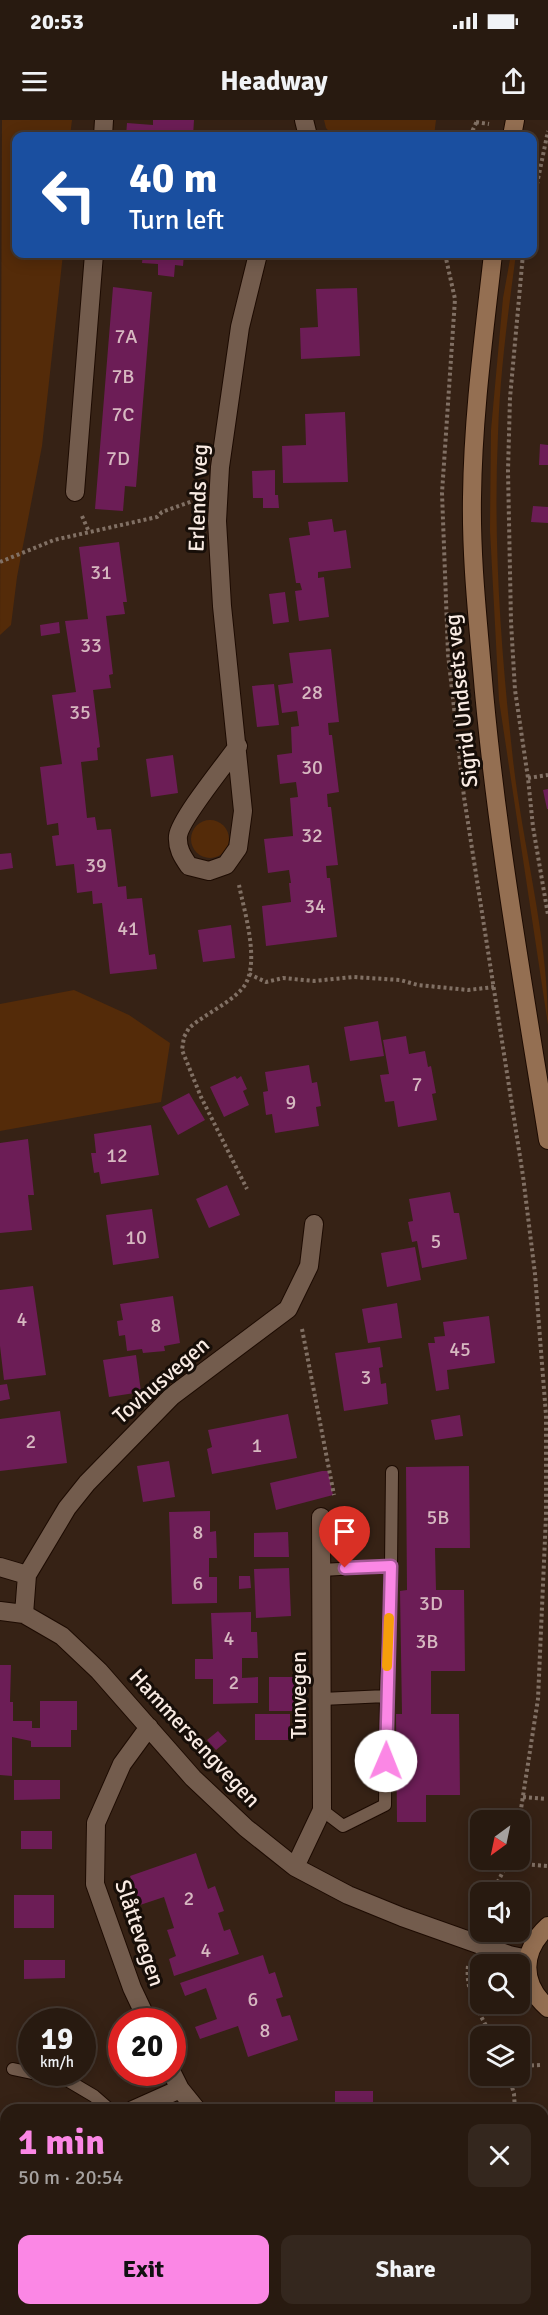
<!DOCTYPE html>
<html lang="en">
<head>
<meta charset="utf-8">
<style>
	body { margin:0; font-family:Signika,sans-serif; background:#34271e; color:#f1f3f6; height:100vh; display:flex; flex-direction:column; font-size:22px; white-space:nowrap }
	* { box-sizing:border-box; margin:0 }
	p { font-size:20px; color:#a5a19f }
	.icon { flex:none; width:33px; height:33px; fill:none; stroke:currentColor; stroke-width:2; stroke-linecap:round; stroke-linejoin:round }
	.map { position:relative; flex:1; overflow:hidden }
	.details { position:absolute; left:0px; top:1984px; width:549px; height:212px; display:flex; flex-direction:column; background:#281a10; border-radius:18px 18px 0 0; box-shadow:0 3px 15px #0003,0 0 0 2px #443830 }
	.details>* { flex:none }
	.banner { position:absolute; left:12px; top:12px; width:525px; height:126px; border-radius:12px; box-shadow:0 3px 15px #0003,0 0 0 2px #443830; background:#1a4fa0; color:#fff; overflow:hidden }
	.needle { width:39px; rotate:213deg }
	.buttons { position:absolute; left:470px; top:1690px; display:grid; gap:12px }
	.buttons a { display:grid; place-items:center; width:60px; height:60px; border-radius:12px; background:#281a10; box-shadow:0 3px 15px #0003,0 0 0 2px #443830; font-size:30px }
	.speed { position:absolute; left:18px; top:1888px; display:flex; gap:12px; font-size:30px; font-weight:700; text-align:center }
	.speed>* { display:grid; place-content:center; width:78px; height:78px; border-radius:50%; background:#281a10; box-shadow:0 3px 15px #0003,0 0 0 2px #443830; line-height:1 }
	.speed small { font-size:15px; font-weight:400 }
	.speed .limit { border:9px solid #d22; background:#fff; color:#111 }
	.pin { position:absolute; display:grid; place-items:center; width:51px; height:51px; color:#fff; margin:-62px -26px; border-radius:50% 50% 50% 0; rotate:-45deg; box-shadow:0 0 6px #0007 }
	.pin .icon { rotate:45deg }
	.me { position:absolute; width:66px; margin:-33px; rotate:1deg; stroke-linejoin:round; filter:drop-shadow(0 0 4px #0008) }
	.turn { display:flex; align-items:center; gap:21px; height:126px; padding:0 18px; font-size:27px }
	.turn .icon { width:78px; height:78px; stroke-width:2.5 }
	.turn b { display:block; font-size:42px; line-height:51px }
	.round { display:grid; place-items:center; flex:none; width:63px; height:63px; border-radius:12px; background:#34271e }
	.headline { display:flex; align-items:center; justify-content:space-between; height:102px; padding:0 18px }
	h1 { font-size:36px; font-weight:800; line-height:45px; color:#fb87e5 }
	.primary-button { display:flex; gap:12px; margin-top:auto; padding:12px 18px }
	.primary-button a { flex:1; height:69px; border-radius:12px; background:#fb87e5; color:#111; font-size:24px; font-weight:800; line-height:69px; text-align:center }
	.primary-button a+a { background:#34271e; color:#f1f3f6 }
	.status { display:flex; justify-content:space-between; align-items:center; height:42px; padding:0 30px; background:#281a10; direction:ltr }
	.status svg { height:16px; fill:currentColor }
	header { display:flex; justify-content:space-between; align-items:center; height:78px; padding:0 18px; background:#281a10; font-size:27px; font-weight:800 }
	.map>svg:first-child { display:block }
	.green { fill:#542b09 }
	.building { fill:#6c1d56 }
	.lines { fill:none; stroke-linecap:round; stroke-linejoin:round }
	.lane-casing { stroke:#1d0b02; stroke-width:14 }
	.street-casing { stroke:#1d0b02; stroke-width:20 }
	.secondary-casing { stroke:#1d0b02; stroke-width:20 }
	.path { stroke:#817064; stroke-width:4; stroke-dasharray:3 3; stroke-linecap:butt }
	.lane { stroke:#735c4d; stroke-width:12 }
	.street { stroke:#735c4d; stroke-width:18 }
	.secondary { stroke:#946f52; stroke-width:18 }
	.route-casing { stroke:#a35895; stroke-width:15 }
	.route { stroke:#fb87e5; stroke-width:10 }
	.slow { stroke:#f59e0b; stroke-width:10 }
	.labels { text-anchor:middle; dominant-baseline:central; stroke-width:6; stroke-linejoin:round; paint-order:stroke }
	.number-label { font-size:20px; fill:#d6b8c0 }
	.street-label { font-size:22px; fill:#f9ebe3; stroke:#170e08 }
</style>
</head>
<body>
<div class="status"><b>20:53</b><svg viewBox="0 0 49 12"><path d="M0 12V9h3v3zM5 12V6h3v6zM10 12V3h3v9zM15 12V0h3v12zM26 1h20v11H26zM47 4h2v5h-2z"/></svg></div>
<header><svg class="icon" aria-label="menu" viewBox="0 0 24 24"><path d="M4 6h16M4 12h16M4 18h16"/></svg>Headway<svg class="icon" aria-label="share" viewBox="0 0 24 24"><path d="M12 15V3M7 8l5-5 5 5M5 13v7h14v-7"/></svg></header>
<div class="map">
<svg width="548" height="2195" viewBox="0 0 548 2195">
	<rect width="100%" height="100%" fill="#362215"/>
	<path class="green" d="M2,0H72L70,16H16V134H63L42,326L17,457L11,505L0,515Z
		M324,0H436L434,16H333L326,8Z
		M511,134H516C508,193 500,253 498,314C493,423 501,532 513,640C523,728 548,816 548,905L499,580L490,410L491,310L503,178Z
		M191 719a19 19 0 1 1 38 0a19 19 0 1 1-38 0Z
		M74,870L129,895L170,923L161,982L0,1011V884Z"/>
	<path class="building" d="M153,0H194L193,16H126L127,3L153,5Z
		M143,134H184L183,146L175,145L174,157L158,155V144L142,143Z
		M113,167L152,172L136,367L125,366L123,391L95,389Z
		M357,168L360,236L301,239L300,208L318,207L316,169Z
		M345,292L348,362L283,363L282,326L306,325L305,294Z
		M540,324L548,325V345H539Z
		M275,350V375H278L279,388H263V378H253L252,351Z
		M533,386L548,387V403L531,402Z
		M332,399L334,412L346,410L351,448L318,452V458L324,457L329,497L299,501L295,471L302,470L300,463H296L289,418L310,415L308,402Z
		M119,422L127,482H123L125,494L106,496L113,554L109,555L111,568L93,570L100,627L97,628L98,640L81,642L87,698L95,697L97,710L111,709L118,767L126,766L127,779L142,778L149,835L155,834L157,849L110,854L102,783L93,784L92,771L77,773L74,744L56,746L52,716L59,715L58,703L47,705L40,647L62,644L52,575L76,572L65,501L88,499L79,427Z
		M285,472L289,502L273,504L269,474Z
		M59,502L60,513L41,516L40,505Z
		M331,529L339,602L328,603L329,615H332L339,672L327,674L328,687H331L338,745L326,746L327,758H330L337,817L266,826L262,786L291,782L289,763H291L289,750L268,753L264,719L293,716L290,678L298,677L296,662L280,664L277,635L292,633L291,607L299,606L297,591L282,593L278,565L293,563L289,533Z
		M274,564L279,605L257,607L252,566Z
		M173,635L178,673L151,677L146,639Z
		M548,669V689H547L543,670Z
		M11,733L13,748L0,750V734Z
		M231,805L235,838L203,842L198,810Z
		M378,901L384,936L350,941L344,907Z
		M406,916L409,934L425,931L428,947L431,946L436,973L432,974L437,1000L398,1007L394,981L385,982L380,955L389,954L383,920Z
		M309,945L312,963L317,962L321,986L316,987L319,1006L275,1013L272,994L266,995L263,972L268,971L265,952Z
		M235,956L237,959L241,956L247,969L243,971L249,985L224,997L210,967Z
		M189,973L205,1000L178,1015L162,987Z
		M151,1005L159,1055L101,1064L99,1052L94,1053L91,1033H96L94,1014Z
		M28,1019L34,1075H28L32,1110L0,1113V1023Z
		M227,1065L240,1095L209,1108L196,1079Z
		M450,1072L454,1093H459L467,1139L422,1148L417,1121L412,1122L408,1102L413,1101L409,1079Z
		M152,1089L159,1138L113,1145L106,1095Z
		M415,1127L421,1160L387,1167L381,1133Z
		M33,1166L46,1255L4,1260L0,1226V1170Z
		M173,1176L180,1223L164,1226L165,1231L143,1233L142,1229L127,1231L125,1215L119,1216L117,1201L123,1200L120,1184Z
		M397,1183L402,1218L368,1223L362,1189Z
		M489,1196L495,1243L447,1250L449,1269L436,1271L428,1223H435L434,1217L445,1216L443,1202Z
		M380,1227L383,1247L379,1248L381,1264L386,1263L388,1284L344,1291L335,1233Z
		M136,1235L141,1272L109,1277L103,1240Z
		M7,1264L10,1279L0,1281V1265Z
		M60,1291L67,1343L0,1351V1299Z
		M288,1294L297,1338L212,1354L207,1329L212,1327L208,1310Z
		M460,1295L463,1316L435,1320L431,1300Z
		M169,1341L175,1377L143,1382L137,1346Z
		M469,1346L470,1428H435L436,1470H464L465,1551H431V1594H459L460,1675H426V1702H397L396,1594H402L400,1471L407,1470L406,1347Z
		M322,1351H328L333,1375L276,1390L270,1363Z
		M210,1391V1412L216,1411L217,1438H209V1457H217V1483L172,1484L169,1392Z
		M288,1412L289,1437H254V1413Z
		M289,1448L291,1496L256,1498L254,1449Z
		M239,1456H250L251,1468L239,1469Z
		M251,1492V1512H257L258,1538H242V1558L258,1557V1583L213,1584V1559H195V1539H213L211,1493Z
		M0,1545H11L10,1582H13V1601H32V1608H40V1581H77V1610H71V1627H31V1621L12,1617V1656L0,1655Z
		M269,1557H302V1591H269Z
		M255,1594H290V1620H255Z
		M218,1611L227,1621L216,1630L207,1620Z
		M14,1660H60V1679L14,1680Z
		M21,1711H52V1729H21Z
		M196,1733L208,1769L215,1766L224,1791L218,1793L224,1811L230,1809L239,1834L174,1856L169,1839L176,1836L167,1810L174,1808L164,1777L140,1785L130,1756Z
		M14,1775H54V1808H14Z
		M263,1835L269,1854L275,1852L283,1877L276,1879L282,1897L290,1895L298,1920L248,1937L238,1906L200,1919L195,1907L217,1899L206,1868L185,1876L180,1863Z
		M24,1840H65V1858L24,1859Z
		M335,1971H373V1987H399V1990H335Z
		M0,2128H6V2142H0Z
		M16,2190H61V2195H16Z
		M156,2190L201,2191V2195H156Z
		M343,2190H407V2195H343Z"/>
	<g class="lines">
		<defs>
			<path id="lane" d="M391,1446L392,1352
				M322,1450L391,1446L386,1576L322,1579
				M322,1690L343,1706L385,1685L386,1576
				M13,1949L32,1953
				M33,1953L67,1960L94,1976L110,1990
				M331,2190L332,2195"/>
			<path id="street" d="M304,0L308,16
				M103,16L104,0
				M75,372L94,134
				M238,626C226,643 180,699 178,716C177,728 182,736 189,746L209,751L226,745L238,728L243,691L222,486L217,401L220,347L240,207L258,134
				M0,1447L27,1455
				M0,1491L24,1494L62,1516L99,1551L193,1658L246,1708L295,1747L348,1775L402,1797L509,1835L528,1839
				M24,1494L27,1455L67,1388L87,1363L172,1276L288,1189L309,1146L314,1104
				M295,1747L322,1690L321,1397
				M148,1902L132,1868L95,1764L96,1703L122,1644L149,1607
				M172,1953L180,1969L197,1990
				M133,1990L180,1969
				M0,2053L6,2050
				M285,2195L286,2190"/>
			<path id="secondary" d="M512,16L515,0
				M493,134C484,215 473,295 472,377C471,435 477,492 482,549C495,707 523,864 548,1020
				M548,1806C521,1831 520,1863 548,1888"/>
		</defs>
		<use href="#lane" class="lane-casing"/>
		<use href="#street" class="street-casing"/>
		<use href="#secondary" class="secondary-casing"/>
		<path class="path" d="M476,2L489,4
			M470,16L477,1
			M532,88L548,11
			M445,134L455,179L442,373L448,534L464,677L523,1056L535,1154L546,1295V1396L538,1579L519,1702
			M523,134L510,278L508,351L511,502L515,570L528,658L533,707L548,795
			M82,396L89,412
			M0,442L54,420L157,397L162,392L193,381
			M528,658L548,655
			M239,765C244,791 262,846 242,869C227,885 205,894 189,908L184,917L182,930L201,977L247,1069
			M249,854L266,862L283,858L314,861L353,857L400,860L418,865L468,870L494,867
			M302,1209L334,1375
			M523,1677L546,1679
			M508,1743L548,1746
			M492,1773L509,1740
			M468,1846C465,1873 480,1893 492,1917
			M519,1946L540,1945
			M509,1956L514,1974L515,1990
			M520,2190V2195"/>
		<use href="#lane" class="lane"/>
		<use href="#street" class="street"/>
		<use href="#secondary" class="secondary"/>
	</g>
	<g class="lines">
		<defs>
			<path id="route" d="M345,1448L391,1446L386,1641"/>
		</defs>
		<use href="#route" class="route-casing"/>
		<use href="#route" class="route"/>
		<path class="slow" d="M387,1546L389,1498"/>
	</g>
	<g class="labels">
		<g class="number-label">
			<text x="126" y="216">7A</text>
			<text x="123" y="256">7B</text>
			<text x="123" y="294">7C</text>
			<text x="118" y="338">7D</text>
			<text x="101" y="452">31</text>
			<text x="91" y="525">33</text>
			<text x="312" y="572">28</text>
			<text x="80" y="592">35</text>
			<text x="312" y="647">30</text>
			<text x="312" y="715">32</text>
			<text x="96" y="745">39</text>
			<text x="315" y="786">34</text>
			<text x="128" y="808">41</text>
			<text x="417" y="964">7</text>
			<text x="291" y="982">9</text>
			<text x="117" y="1035">12</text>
			<text x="136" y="1117">10</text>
			<text x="436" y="1121">5</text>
			<text x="22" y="1199">4</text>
			<text x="156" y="1205">8</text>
			<text x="460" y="1229">45</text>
			<text x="366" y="1257">3</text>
			<text x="31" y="1321">2</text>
			<text x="257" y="1325">1</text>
			<text x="438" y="1397">5B</text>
			<text x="198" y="1412">8</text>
			<text x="198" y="1463">6</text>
			<text x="431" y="1483">3D</text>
			<text x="229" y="1518">4</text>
			<text x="427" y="1521">3B</text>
			<text x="234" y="1562">2</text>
			<text x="189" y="1778">2</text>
			<text x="206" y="1830">4</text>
			<text x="253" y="1879">6</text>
			<text x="265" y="1910">8</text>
		</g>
		<g class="street-label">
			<text transform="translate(198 378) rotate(-88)">Erlends veg</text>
			<text transform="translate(461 581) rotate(-96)">Sigrid Undsets veg</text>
			<text transform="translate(161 1260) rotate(-41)">Tovhusvegen</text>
			<text transform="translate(298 1575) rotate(-90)">Tunvegen</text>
			<text transform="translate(195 1618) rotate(47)">Hammersengvegen</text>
			<text transform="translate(140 1813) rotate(71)">Slåttevegen</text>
		</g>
	</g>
</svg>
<div class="buttons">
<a><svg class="needle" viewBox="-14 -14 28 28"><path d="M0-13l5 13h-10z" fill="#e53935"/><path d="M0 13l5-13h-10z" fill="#a5a19f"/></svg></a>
<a><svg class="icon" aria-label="sound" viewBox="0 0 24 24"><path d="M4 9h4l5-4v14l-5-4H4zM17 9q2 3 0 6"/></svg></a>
<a><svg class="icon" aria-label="search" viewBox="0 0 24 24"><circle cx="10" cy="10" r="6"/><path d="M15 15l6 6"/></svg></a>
<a><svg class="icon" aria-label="layers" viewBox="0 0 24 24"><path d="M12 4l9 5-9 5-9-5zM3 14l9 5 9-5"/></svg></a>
</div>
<div class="speed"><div>19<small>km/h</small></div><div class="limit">20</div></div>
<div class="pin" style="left:345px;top:1448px;background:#d93025"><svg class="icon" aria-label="arrive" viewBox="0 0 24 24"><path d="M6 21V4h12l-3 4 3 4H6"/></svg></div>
<svg class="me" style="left:386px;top:1641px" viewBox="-20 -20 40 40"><circle r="19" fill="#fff"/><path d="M0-13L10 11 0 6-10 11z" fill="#fb87e5"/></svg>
<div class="banner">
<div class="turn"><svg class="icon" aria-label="left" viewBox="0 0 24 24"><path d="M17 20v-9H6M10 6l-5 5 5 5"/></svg><div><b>40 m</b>Turn left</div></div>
</div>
<section class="details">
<div class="headline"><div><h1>1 min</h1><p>50 m · 20:54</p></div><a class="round"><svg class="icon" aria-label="close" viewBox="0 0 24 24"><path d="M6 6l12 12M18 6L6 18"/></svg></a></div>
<div class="primary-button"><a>Exit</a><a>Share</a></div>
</section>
</div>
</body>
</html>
